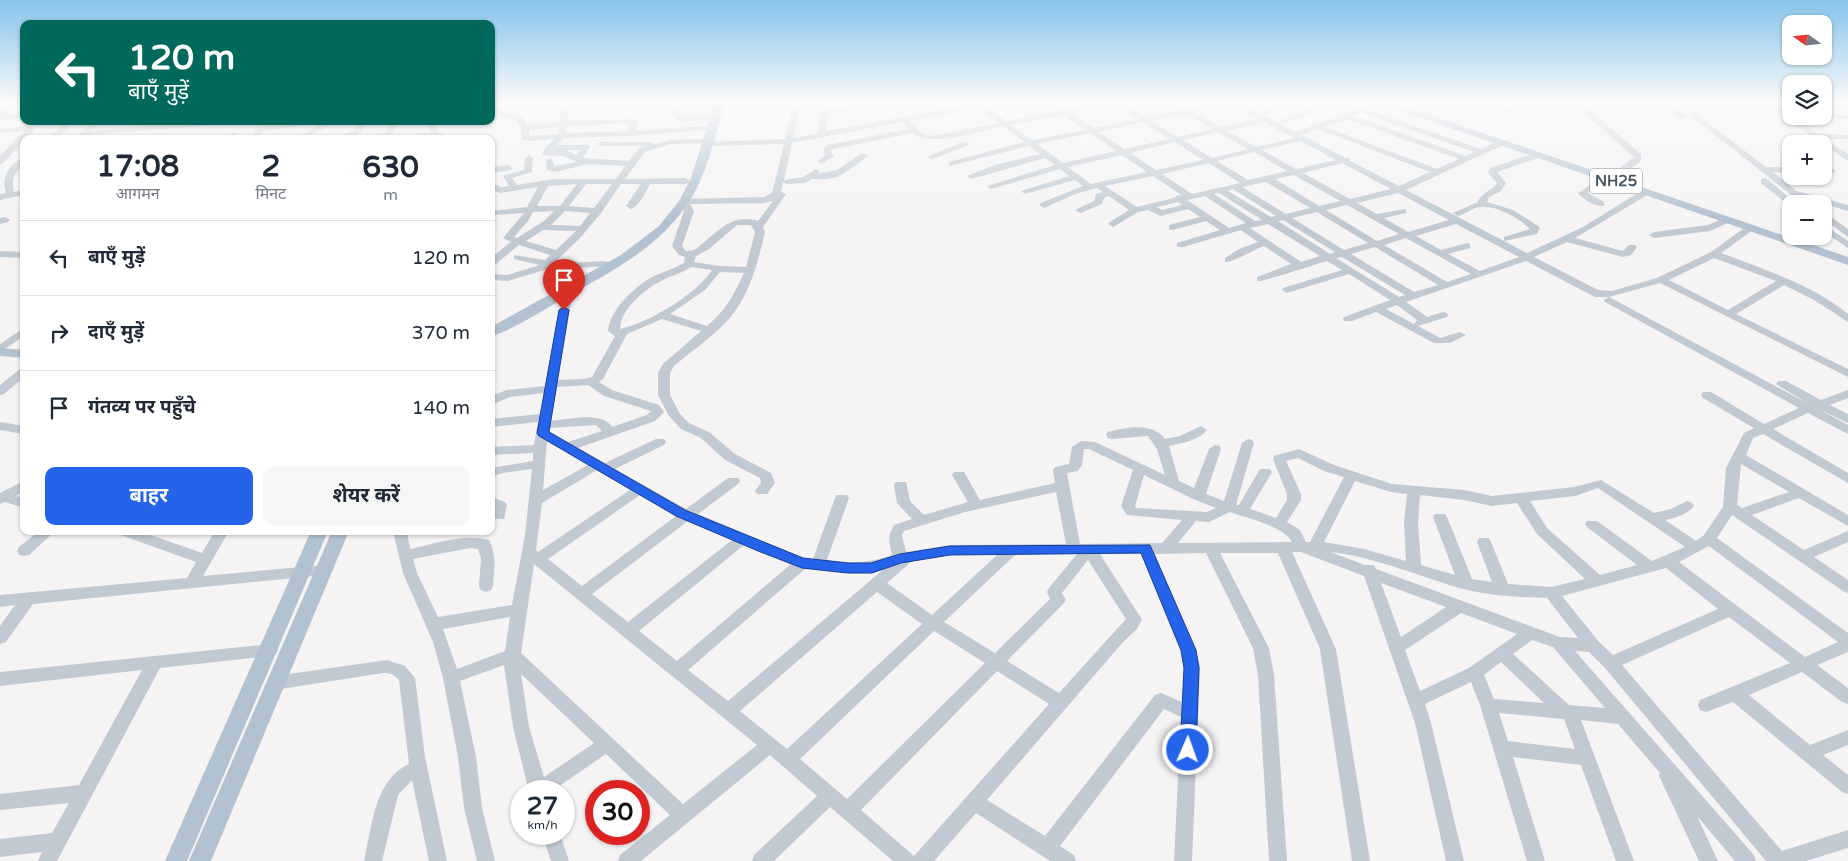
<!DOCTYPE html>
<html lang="hi">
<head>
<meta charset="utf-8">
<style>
	body { margin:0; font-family:"Varela Round","Noto Sans Devanagari",sans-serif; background:#f6f6f7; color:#1f2937; height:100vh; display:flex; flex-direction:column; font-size:19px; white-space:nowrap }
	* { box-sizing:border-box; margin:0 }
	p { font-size:16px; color:#747a83 }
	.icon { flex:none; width:28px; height:28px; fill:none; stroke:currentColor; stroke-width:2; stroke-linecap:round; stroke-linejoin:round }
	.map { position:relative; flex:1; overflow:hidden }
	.details { position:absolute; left:20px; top:135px; width:475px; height:400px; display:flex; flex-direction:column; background:#fff; border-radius:10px; box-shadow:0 1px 4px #0004 }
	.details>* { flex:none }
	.banner { position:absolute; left:20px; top:20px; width:475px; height:105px; border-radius:10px; box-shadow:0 1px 4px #0004; background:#00695c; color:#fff; overflow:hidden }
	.needle { width:32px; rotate:285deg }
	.buttons { position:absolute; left:1782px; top:15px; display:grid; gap:10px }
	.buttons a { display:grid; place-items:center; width:50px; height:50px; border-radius:10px; background:#fff; box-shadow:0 1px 4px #0004; font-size:25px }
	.speed { position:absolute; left:510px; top:780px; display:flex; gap:10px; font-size:25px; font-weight:700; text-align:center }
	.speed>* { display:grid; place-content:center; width:65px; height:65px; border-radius:50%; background:#fff; box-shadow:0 1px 4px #0004; line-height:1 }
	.speed small { font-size:12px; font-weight:400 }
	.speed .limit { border:8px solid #d22; background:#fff; color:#111 }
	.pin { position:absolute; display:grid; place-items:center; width:42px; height:42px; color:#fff; margin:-51px -21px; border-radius:50% 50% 50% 0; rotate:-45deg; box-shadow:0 0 5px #0007 }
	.pin .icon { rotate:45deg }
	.me { position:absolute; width:55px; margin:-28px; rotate:2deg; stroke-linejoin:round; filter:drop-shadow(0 0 4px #0008) }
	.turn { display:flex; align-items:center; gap:18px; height:105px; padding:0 25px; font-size:22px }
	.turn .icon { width:65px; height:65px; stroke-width:2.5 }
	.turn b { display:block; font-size:35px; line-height:42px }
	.eta { display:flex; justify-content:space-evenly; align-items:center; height:85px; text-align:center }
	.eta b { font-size:30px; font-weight:700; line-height:35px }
	.cta { display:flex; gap:10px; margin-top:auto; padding:10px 25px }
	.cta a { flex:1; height:58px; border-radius:10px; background:#2563eb; color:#fff; font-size:20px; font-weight:700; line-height:58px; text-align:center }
	.cta a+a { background:#f6f6f7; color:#1f2937 }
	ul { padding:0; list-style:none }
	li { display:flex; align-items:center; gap:15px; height:75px; padding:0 25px; border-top:1px solid #e0e1e3 }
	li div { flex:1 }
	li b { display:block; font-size:19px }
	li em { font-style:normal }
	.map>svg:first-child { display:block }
	.education { fill:#e6e4e5 }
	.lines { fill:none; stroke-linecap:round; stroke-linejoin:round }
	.minor { fill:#c1cad2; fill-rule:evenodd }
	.major { fill:#b3c2d1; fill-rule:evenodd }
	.route { fill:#2563eb; stroke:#184099 }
	.labels { text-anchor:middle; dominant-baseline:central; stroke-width:4.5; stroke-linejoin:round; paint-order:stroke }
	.shield { fill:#fff; stroke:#808990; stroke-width:1 }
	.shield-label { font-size:15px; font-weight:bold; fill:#4a5661 }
</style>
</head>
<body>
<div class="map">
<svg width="1848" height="861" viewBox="0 0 1848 861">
	<rect width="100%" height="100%" fill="#f5f3f3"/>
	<path class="education" d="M1824,102H1848V114L1824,113Z"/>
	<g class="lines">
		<path class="minor" d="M12,102H20L6,115L24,114V118L0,120V113Z
			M560,102H568L567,121L634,119L638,121L636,131L705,126L709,128L705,130L631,136L564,138L557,145H589L590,147L583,158L629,161L639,148L646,146H601L597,144L601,142H651L655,144L671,140L701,139L705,141L701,143L671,144L645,152L625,179L686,178L690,181L686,184H650C645,193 640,205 631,209L626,206L641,184H621L601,213L581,237L553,264L604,261L608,262V266L544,270L508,281L491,280V274L507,275L540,265L514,259V255L545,260L550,255L519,245L491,268V258L511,242L503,238L524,213L495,215L492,214L491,211L527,207L538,187L500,193L491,189V183L501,187L509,186L503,176L524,170L525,158L529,155L533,158L532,172L512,178L517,185L554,179H616L625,166L588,164L555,172L547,170L546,159H552L555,166L577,162L563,156L543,155V151L554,139L530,141L522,140L521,128L516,120L491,112V108L522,116L527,125L559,122ZM629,123L628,131L566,133L567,126ZM559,127L558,134L529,136V130ZM553,150H581L576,155L565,150ZM577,184L560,206H537L548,186ZM586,184H612L594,208L569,206ZM554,211L544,221L517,238L514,237L528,221L533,212ZM565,211L590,213L580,226L551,225ZM543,230L576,231L556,250L526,241Z
			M583,102H591V104L639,102L635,104L588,109L584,107Z
			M661,102H669L684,117L708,115L712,117L708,119L679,122Z
			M794,102H802L793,138L818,133L821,110L873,102H888L884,104L828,114L826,131L974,104V102H1002L1001,104L986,106L1006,121L1058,111L1045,102H1053L1066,110L1107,102H1121L1146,117L1179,110L1166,102H1175L1188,109L1223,102H1237L1295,132L1378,102H1388L1369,110L1481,149L1499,140H1505V144L1406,190L1504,241V237L1530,229C1519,218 1496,205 1480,207C1472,208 1465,214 1458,216L1453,213L1478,202C1482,191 1492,192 1497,183L1488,173L1490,168L1535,153H1541V157L1497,172L1506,183L1501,191L1489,197L1487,202L1513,210L1538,226L1540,228L1537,234L1504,241L1527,253L1583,227L1643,190H1649V194L1575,238L1623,251L1629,245H1635L1637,247L1631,255L1623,257L1567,242L1534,257L1598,290L1612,291L1657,278L1711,252L1747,226H1753V230L1721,253C1765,270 1811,284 1848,314V322L1814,300L1784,285L1736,314L1848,369V377L1660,283L1609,297L1809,404L1776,384L1778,381H1786L1821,400L1848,390V398L1830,405L1848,414V423L1818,409L1848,425V434L1808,413L1773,429L1848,473V483L1763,434L1753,438L1746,455L1848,515V526L1799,498L1752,515L1804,550L1848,531V542L1814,557L1848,580V593L1843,591L1732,515L1717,538L1848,633V652L1817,665L1848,688V704L1842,702L1802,672L1749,695L1810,745L1848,730V745L1823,755L1848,775V794L1842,792L1733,702L1706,712L1700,710L1698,705L1700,700L1790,663L1729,617L1622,665L1782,851L1848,830V848L1806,861H1766L1605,668L1589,652L1575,651L1754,855L1756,861H1735L1697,816L1718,861H1699L1659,776L1660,773L1618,724L1581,720L1634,861H1616L1581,765L1513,757L1545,861H1527L1480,705L1471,682L1425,704L1431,723L1464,861H1446L1415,723L1364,576L1301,552H1292L1336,649L1370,861H1352L1320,649L1278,553H1220L1269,648L1274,675L1287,861H1269L1258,675L1253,648L1206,553L1155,554L1196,650L1200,668L1192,861H1174L1181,717L1164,709L1060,846L1074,855L1076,861H1050L976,813L934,861H893L830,807L774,861H752L754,855L817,796L770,755L641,861H618L620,855L670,815L606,754L552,791H529L513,727L504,665L460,681L476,757L482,808L495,861H477L464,808L458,757L443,678L433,642L403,573L393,531H407L410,549C434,544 465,533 489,540C497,555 494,570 493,586L491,590L486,592L481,590L479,586L481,558L478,549L470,548L413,559L417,573L438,617L512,605L525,535L532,469L502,473L491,477V468L533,461V453L491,455V447L534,445L538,422L491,427V419L540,414L544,393L510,397L491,405V396L507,390L545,386L563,291L568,288L573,291L558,380L582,379L592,377L615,336L608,331C610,310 634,287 652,277C662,272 674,269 684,263L685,257L679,255L672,246L684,211L679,201L681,199L764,197L772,193L784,144L708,146L704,144L705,142L785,139ZM1231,104L1258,119L1221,127L1194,112ZM1115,105L1138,119L1093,128L1071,113ZM979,108L998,123L932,136L923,134L909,121ZM1362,113L1474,152L1466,156L1354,116ZM1185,114L1212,129L1178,137L1152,121ZM1063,115L1085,130L1032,140L1011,125ZM1347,119L1459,159L1437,169L1325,127ZM902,122L908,129L828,145L823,150L825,155L818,161L822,164L834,156L831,151L834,149L912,133C928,148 983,131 1003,126L1024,142L949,162V166L1029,146L1040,154L995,165L967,176L971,179L1045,158L1055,165L987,186L991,189L1060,169L1069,176L1021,191L1025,194L1075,180L1083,186L1041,203L1039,205L1044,208L1075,194L1097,188L1103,192L1096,194L1094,201L1075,210L1080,213L1083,212L1102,204L1104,198L1109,196L1129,210L1110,222L1108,224L1113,227L1138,212L1148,210L1161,216L1188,209L1200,217L1169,225V229L1172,230L1206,221L1220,230L1177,243V247H1183L1241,230L1258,242L1239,249L1225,258V262C1232,263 1255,249 1264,246L1291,264L1257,277V281C1263,282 1316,264 1327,261L1342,270L1283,288L1282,290L1287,293L1349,274L1390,300L1344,317L1343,319L1344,321H1352L1376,312L1434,343H1450L1466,335L1460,332L1440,338L1418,326L1447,317L1448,315L1447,313L1443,312L1427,317L1406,302L1526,261L1595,297H1609L1604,300L1605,302L1799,408L1764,424L1711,392H1703L1701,395L1703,398L1754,428L1744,433L1726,468L1723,507L1704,535L1696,541L1665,520C1675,518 1687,515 1694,506L1692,503L1687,501L1671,509L1654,513L1601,480L1574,487L1492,496L1464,490L1392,484L1334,465L1299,449L1274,456L1273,459L1287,494V500L1276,518L1250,509L1272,472L1270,469H1260L1239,505H1236L1254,443L1252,440L1248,439L1242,443L1224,501L1206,494L1221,449L1220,446L1215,445L1209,449L1194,488L1179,481L1169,446C1182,443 1198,441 1207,430L1201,426L1180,436L1165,439C1153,422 1126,427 1108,432L1106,435L1108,438L1112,439L1148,436L1157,449L1165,475L1095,442L1081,441L1072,447L1069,464L1055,467L1053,470L1055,483L980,500L964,472H954L952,475L968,502L924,515L910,501L906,482H896L894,485L897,503L912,519L894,525C887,537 889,541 892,555C867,564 853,563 827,560L849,498L847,495H837L835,498L813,559L804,558L698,514L738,484L740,481L738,478H728L686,509L615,469L664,445L666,442L664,439H656L605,463L578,448L655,421L664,412L659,405L612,390L599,382L603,379L627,334L662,319L701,331L663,364L658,373V395L669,416L681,429L701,438L725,460L760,478L761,483L755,491L757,494H767L775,483L771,473L735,454L709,432L689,423L680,414L670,395V373L674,366C694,349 726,328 739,305C753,283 759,257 765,232L763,227L786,194L781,192L783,182L787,184L805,183L812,179H827L837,177L849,170L869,155L862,153L837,170L818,174L820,172L816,169L803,177L784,180L792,143ZM1143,122L1169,139L1124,149L1099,132ZM1264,122L1294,138L1256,147L1227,131ZM1318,129L1430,172L1399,186L1350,161L1349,158H1345L1302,135ZM1218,132L1248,149L1212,158L1183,140ZM1090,133L1116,151L1063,163L1037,144ZM1300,141L1336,160L1296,169L1262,150ZM1175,142L1203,160L1156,170L1130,153ZM1254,152L1287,171L1248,180L1217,161ZM1122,155L1147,172L1091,184L1068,167ZM1209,163L1240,183L1192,194L1162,174ZM1342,163L1391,189L1350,199L1303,173ZM1294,175L1340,201L1319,206L1275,179ZM1153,176L1183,196L1178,195L1174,198L1137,207L1105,186ZM1266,182L1310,208L1286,214L1242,187ZM1233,189L1276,216L1271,217L1228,191ZM1219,193L1262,220L1255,221L1214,194ZM1398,193L1449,220L1408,232L1384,218L1406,213V209L1377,214L1357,203ZM1205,196L1246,223L1229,228L1187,200ZM773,201L758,221C729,212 715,236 694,250L686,251L682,246L694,211L690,204L764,203ZM1178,202L1182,205L1162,210L1157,207ZM1347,205L1399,234L1377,241L1326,210ZM1317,212L1368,243L1344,250L1292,218ZM1283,220L1335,252L1330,254L1278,221ZM1268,224L1320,256L1301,262L1250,228ZM1456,224L1519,257L1480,271L1448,254L1470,248V244L1467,243L1441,250L1416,236ZM737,225H751L755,232L746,267L720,266L694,262L696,256L709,249ZM1406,238L1471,274L1447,282L1384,245ZM1375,247L1438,285L1414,292L1351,254ZM1342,257L1405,295L1399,297L1336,258ZM1714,258L1776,281L1728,310L1669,280ZM691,267L712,270C696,295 648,323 620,329C620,310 643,291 659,282C669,276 681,274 691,267ZM720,272L744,273C733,296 727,309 707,326L670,314L705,290ZM1397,305L1417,320L1414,324L1386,309ZM588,385L604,396L651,411L647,415L612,427C603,411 568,419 551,421L557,387ZM596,425L602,431L568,442L549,431V428ZM547,441L588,465L543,490ZM1084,449H1089L1133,470L1121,506L1127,515L1182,520L1162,543L1080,544L1067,473L1078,471L1082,465ZM1298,458L1324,471L1344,477L1310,542H1306L1300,530L1287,522L1301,500V494L1286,461ZM1741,464L1789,492L1742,508L1737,505ZM597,470L630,490L538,552L536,550L542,503ZM1144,475L1193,499L1216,508L1207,512L1136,508L1135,506ZM1355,481L1391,492L1407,494L1404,523L1406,561L1364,549L1324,542ZM1598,488L1685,547L1652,561L1597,521H1587L1585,524L1587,527L1637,565L1600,575L1547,528L1530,501L1575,496ZM1056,492L1066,544L950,545L906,552L902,536L904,531L965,512ZM640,495L676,516L582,586L548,559ZM1420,495L1464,500L1492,506L1517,503L1537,534L1585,579L1551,587L1508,584L1491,542L1489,538H1479L1477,542L1492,582L1472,579L1447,517L1445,514H1435L1433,517L1455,575L1421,565L1418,523ZM1230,512C1246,518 1284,526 1292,542L1178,543L1196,521L1209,522ZM688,521L732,540L628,622L592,594ZM744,545L791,564L677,661L639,631ZM1709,546L1838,642L1805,657L1679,562ZM1330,552C1371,556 1422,577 1463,589C1490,596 1519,597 1547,598L1578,638L1560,637L1376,569L1374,565H1365ZM1077,554L1049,588L1047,592L1050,599L995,653L944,622L1015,555ZM1100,554H1141L1180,650L1184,668L1182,702L1161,693L1155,695L1045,836L987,800L1123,642L1137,629L1142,619L1139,615ZM950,555H997L932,615L887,583L912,561ZM1088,560L1126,619L1059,693L1007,661L1063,604L1066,600L1062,593ZM534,564L757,745L683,804L521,653ZM1666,568L1718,609L1613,655L1599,642L1562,596ZM805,569C831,571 859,578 884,569L728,701L688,670ZM1381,583L1446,607L1401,637ZM877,592L922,624L787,749L740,711ZM1461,613L1517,634L1469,668L1420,691L1405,650ZM510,617L505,651L457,669L443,629ZM934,631L985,663L847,799L800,759ZM1532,640L1553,647L1605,708L1569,705L1513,654ZM1501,662L1544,703L1494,699L1484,675ZM997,671L1049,704L914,856L861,810ZM521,674L594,743L544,777L529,727ZM1499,713L1564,719L1575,749L1508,741Z
			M1287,102H1297L1267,114L1260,112Z
			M1329,102H1339L1285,123L1278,121Z
			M1473,102H1484L1518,112L1514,114Z
			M1572,102H1580L1641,154V161L1618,178H1612V174L1634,157Z
			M1660,102H1668L1687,117L1680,119Z
			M1673,102H1681L1766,167H1791V173L1773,172L1797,191L1848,205V211L1808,199L1813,204H1803Z
			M1762,102H1770L1818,134L1848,135V139H1825L1848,154V161Z
			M1824,114L1848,115V119L1821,118L1820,116H1824Z
			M67,121H76L56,139H47Z
			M92,121H101L92,130L220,121L203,126L87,135L83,139H74Z
			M298,121H314L298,126L263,131L259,139H251L257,127Z
			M328,121H339L303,139H292Z
			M358,121H366L361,133L345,139H333L355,130Z
			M391,121H399L389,139H362L384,133Z
			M426,121H434L438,131L450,139H440L435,136L416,139L418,134L431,132Z
			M31,126H34V130L3,163L0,164V156L24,131L0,133V129Z
			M233,133H236V137L213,139Z
			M964,142L971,144L933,159L926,157Z
			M21,158H24V164C14,173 11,179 14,192L24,189V195L0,200V194L6,193C1,176 8,168 21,158Z
			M508,165L512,168L511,170L491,173V167Z
			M1824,168H1832L1836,171L1832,174H1824Z
			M1606,175L1609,176V180L1588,193L1604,202V206C1595,207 1584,200 1578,193Z
			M1764,178L1767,179L1797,204H1791L1790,206L1761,183V179Z
			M1824,212L1848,229V237L1824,219Z
			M5,217L10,220L8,222L0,224V218Z
			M1727,217L1730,218V222L1710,231L1654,238L1649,235L1654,232L1708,225Z
			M1824,225L1848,241V248L1824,232Z
			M0,251L24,252V258L0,257Z
			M24,328V336L0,352V344Z
			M24,368V377L4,394L0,395V385L20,369Z
			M0,422L24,426V434L0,430Z
			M24,481V491L16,496L24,498V508L5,502L0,504V493Z
			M491,497L505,502L507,505L504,519H494L492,516Z
			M39,531H55L29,555L24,556L19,555L17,551L19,547Z
			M116,531H139L202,553L215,531H229L203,576L324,565L329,566L331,570L329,574L324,575L33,604L6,642L0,644V626L15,605L0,607V595L187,578L196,562L118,534Z
			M270,644L276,646L278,650L276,654L270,656L160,668L57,861H38L42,852L0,857V839L52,833L69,803L0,810V794L79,785L142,670L0,686V672Z
			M387,660L405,666L415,678L425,757L447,861H429L412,780L398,795L382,861H364C372,827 374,780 409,764L399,680C394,674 391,673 383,673L275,690L269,688L267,683L269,678L275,676Z
			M542,834H560L569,861H551Z"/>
		<path class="major" d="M715,102H725C717,128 712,154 701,179C675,239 620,267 566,297C547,308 511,331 491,336V327L621,255L659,226L679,201L691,178Z
			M1380,102H1392L1794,239L1797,236H1824V233L1826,234L1828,236L1826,238L1804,242L1848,257V265L1381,104Z
			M0,348L24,350V358L0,356Z
			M311,531H328L187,861H165Z
			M332,531H349L211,861H189Z"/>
	</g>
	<linearGradient id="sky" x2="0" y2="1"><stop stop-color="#85c3ea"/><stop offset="0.46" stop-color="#fafafa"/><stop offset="1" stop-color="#fafafa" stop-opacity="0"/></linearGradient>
	<rect width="1848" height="222" fill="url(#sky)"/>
	<path class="route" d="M564,307L569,310L549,432L685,510L803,558L848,563H871L900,554L950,546L1150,545L1196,650L1199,668L1196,750L1194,755L1188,757L1182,755L1180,750L1184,668L1181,650L1141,553L950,555L901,563L872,573H848L802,568L758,551L676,516L539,436L537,433L559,310Z"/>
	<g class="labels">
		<rect class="shield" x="1590" y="168.5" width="52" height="25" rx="4"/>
		<g class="shield-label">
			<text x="1616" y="181">NH25</text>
		</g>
	</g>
</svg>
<div class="buttons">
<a><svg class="needle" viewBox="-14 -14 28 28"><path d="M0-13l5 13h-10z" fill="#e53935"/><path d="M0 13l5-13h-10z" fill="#747a83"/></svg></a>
<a><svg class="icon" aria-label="layers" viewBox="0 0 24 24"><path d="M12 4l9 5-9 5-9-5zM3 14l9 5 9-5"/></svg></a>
<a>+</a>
<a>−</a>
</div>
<div class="speed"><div>27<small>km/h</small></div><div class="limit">30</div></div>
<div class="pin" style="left:564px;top:310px;background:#d93025"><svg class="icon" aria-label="arrive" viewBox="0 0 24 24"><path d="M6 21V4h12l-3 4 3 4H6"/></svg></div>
<svg class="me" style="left:1188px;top:750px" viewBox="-20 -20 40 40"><circle r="17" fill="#2563eb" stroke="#fff" stroke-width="3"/><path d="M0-11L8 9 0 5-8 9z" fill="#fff"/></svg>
<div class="banner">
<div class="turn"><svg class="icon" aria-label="left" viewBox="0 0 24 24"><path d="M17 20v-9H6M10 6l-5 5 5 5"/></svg><div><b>120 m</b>बाएँ मुड़ें</div></div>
</div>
<section class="details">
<div class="eta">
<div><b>17:08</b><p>आगमन</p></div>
<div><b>2</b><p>मिनट</p></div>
<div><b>630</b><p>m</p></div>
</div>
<ul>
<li><svg class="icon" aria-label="left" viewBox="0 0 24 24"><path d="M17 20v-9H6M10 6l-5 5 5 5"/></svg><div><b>बाएँ मुड़ें</b></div><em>120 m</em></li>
<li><svg class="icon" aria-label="right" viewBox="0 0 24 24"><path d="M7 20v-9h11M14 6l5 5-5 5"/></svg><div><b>दाएँ मुड़ें</b></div><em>370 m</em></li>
<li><svg class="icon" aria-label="arrive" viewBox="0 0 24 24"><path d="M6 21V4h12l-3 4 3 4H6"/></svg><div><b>गंतव्य पर पहुँचे</b></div><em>140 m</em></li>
</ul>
<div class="cta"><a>बाहर</a><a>शेयर करें</a></div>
</section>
</div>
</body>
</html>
